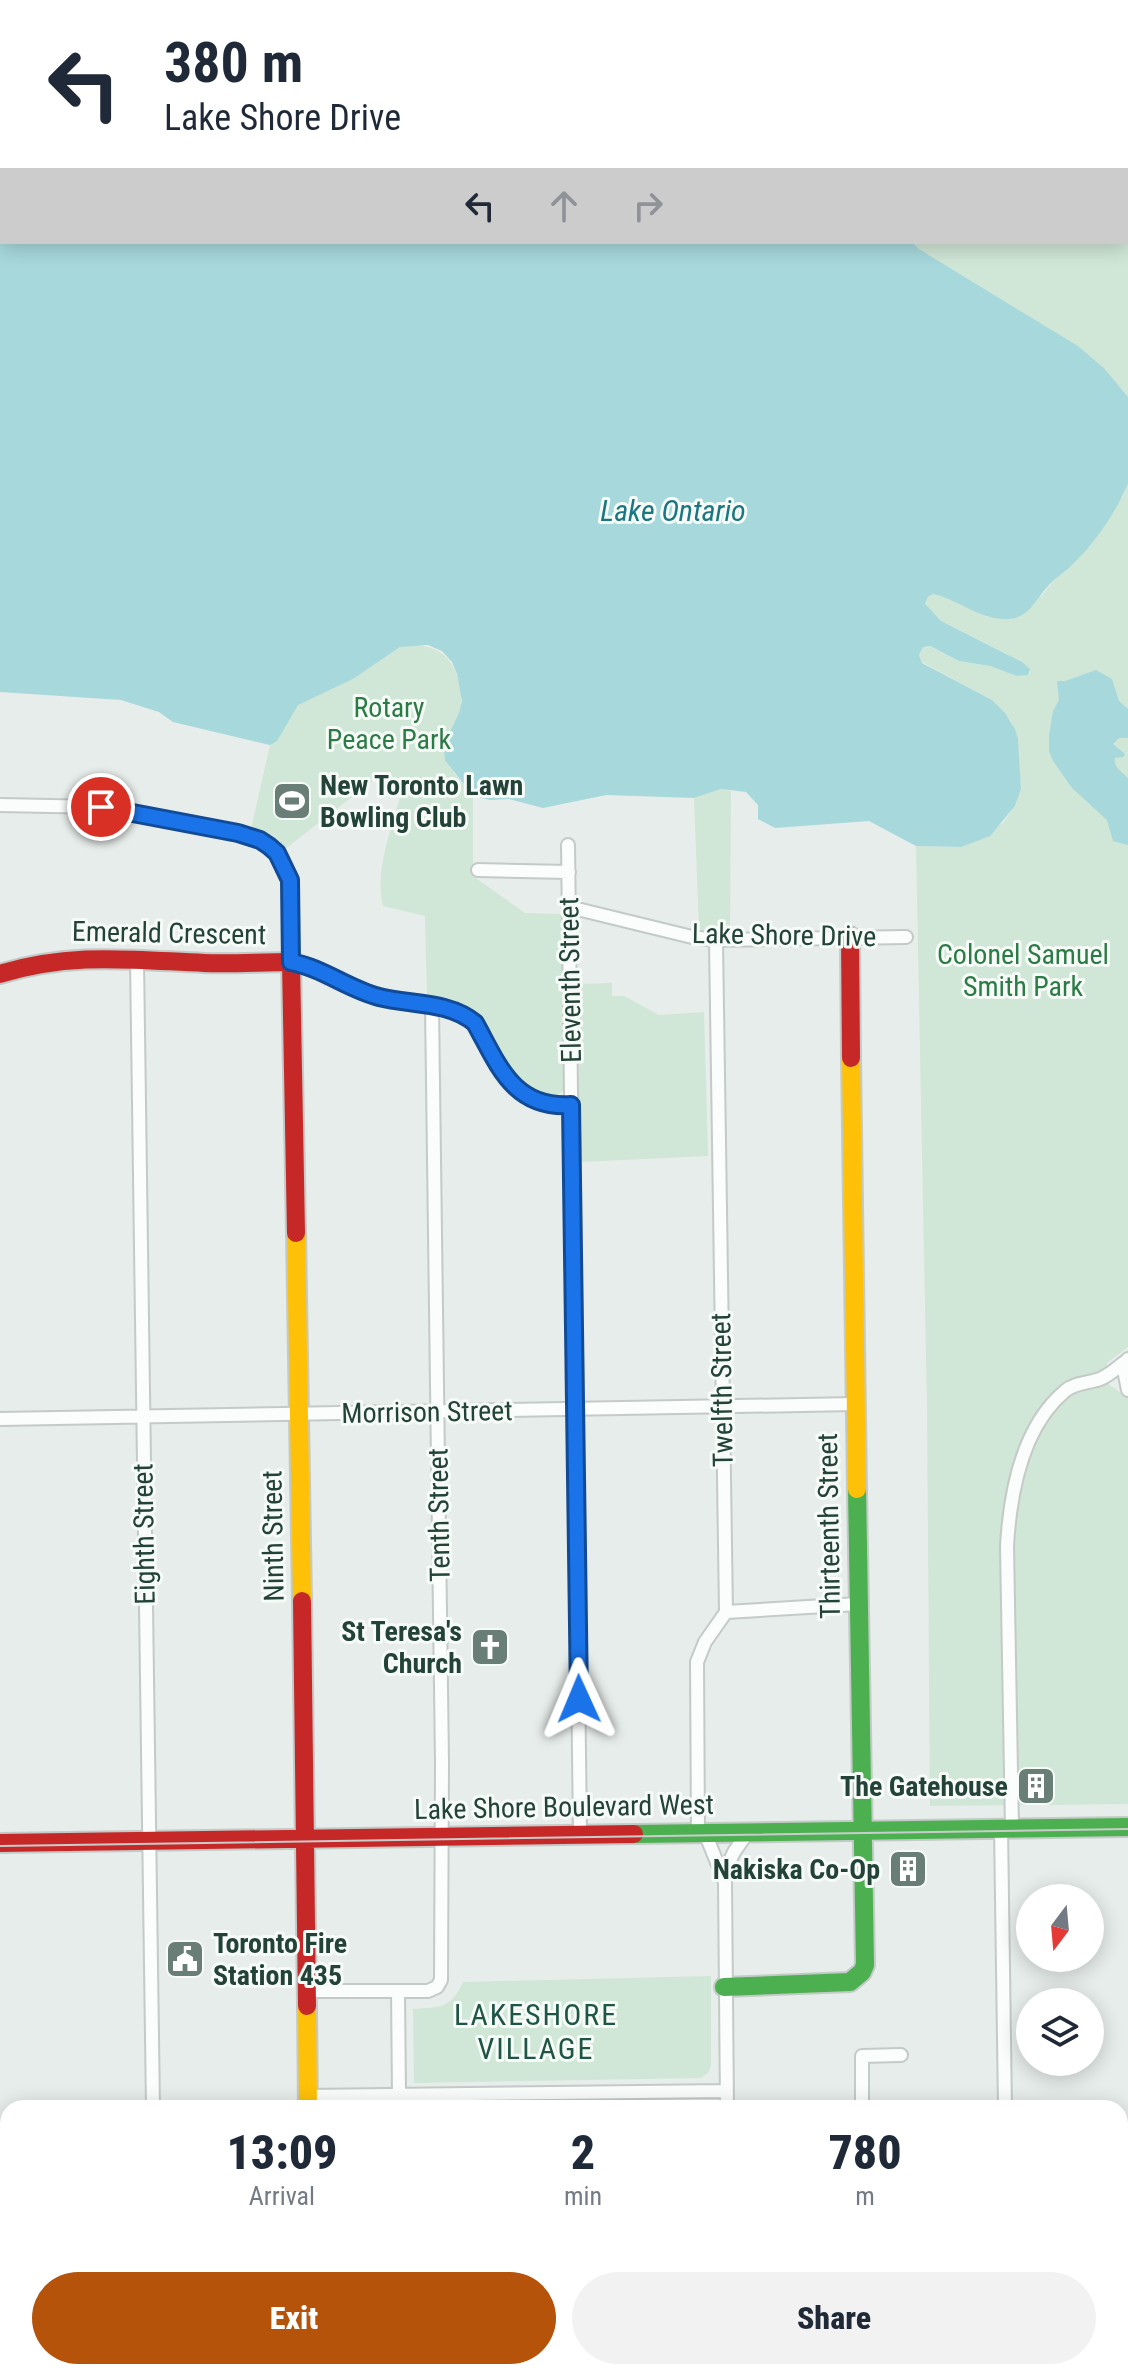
<!DOCTYPE html>
<html lang="en">
<head>
<meta charset="utf-8">
<style>
	body { margin:0; font-family:"Roboto Condensed",sans-serif; background:#f2f2f3; color:#1f2937; height:100vh; display:flex; flex-direction:column; font-size:30px; white-space:nowrap }
	* { box-sizing:border-box; margin:0 }
	p { font-size:26px; color:#747a83 }
	.icon { flex:none; width:44px; height:44px; fill:none; stroke:currentColor; stroke-width:2; stroke-linecap:round; stroke-linejoin:round }
	.map { position:relative; flex:1; overflow:hidden }
	.sheet { position:absolute; left:0px; top:2100px; width:1128px; height:280px; display:flex; flex-direction:column; background:#fff; border-radius:24px 24px 0 0; box-shadow:0 4px 20px #0003 }
	.sheet>* { flex:none }
	.hud { position:absolute; left:0px; top:0px; width:1128px; height:244px; box-shadow:0 4px 20px #0003; background:#fff; color:#1f2937; overflow:hidden }
	.needle { width:52px; rotate:196deg }
	.controls { position:absolute; left:1016px; top:1884px; display:grid; gap:16px }
	.controls a { display:grid; place-items:center; width:88px; height:88px; border-radius:50%; background:#fff; box-shadow:0 4px 20px #0003; font-size:40px }
	.pin { position:absolute; display:grid; place-items:center; width:68px; height:68px; color:#fff; margin:-34px; border:4px solid #fff; border-radius:50%; box-shadow:0 2px 8px #0007 }
	.me { position:absolute; width:88px; margin:-44px; rotate:359deg; stroke-linejoin:round; filter:drop-shadow(0 0 6px #0008) }
	.turn { display:flex; align-items:center; gap:28px; height:168px; padding:0 32px; font-size:36px }
	.turn .icon { width:104px; height:104px; stroke-width:2.5 }
	.turn b { display:block; font-size:56px; line-height:68px }
	.lanes { display:flex; align-items:center; height:76px; padding:0 32px; background:#0003; justify-content:center; gap:40px; direction:ltr }
	.lanes .off { opacity:.35 }
	.eta { display:flex; justify-content:space-evenly; align-items:center; height:136px; text-align:center }
	.eta b { font-size:48px; font-weight:800; line-height:56px }
	.primary-button { display:flex; gap:16px; margin-top:auto; padding:16px 32px }
	.primary-button a { flex:1; height:92px; border-radius:48px; background:#b45309; color:#fff; font-size:32px; font-weight:800; line-height:92px; text-align:center }
	.primary-button a+a { background:#f2f2f3; color:#1f2937 }
	.map>svg:first-child { display:block }
	.green { fill:#d0e6d6 }
	.water { fill:#a7d8db }
	.lines { fill:none; stroke-linecap:round; stroke-linejoin:round }
	.street-casing { stroke:#c4cac7; stroke-width:16 }
	.fast-casing { stroke:#c3cac7; stroke-width:22 }
	.slow-casing { stroke:#c3cac7; stroke-width:22 }
	.jam-casing { stroke:#c3cac7; stroke-width:22 }
	.street { stroke:#fbfcfc; stroke-width:12 }
	.fast { stroke:#4caf50; stroke-width:18 }
	.slow { stroke:#ffc107; stroke-width:18 }
	.jam { stroke:#c62828; stroke-width:18 }
	.tram { stroke:#c8cdcb; stroke-width:2 }
	.route-casing { stroke:#114b97; stroke-width:20 }
	.route { stroke:#1a73e8; stroke-width:14 }
	.labels { text-anchor:middle; dominant-baseline:central; stroke-width:6; stroke-linejoin:round; paint-order:stroke }
	.park-label { font-size:28px; fill:#2b7b45; stroke:#f6fbf8 }
	.poi-label { font-size:28px; font-weight:bold; fill:#234238; stroke:#f6fbf8; text-anchor:end }
	.street-label { font-size:28px; fill:#234238; stroke:#f6fbf8 }
	.water-label { font-size:30px; font-style:italic; fill:#1a7681; stroke:#f6fbf8 }
	.neighbourhood-label { font-size:30px; letter-spacing:2px; fill:#1e5544; stroke:#f6fbf8 }
</style>
</head>
<body>
<div class="map">
<svg width="1128" height="2380" viewBox="0 0 1128 2380">
	<rect width="100%" height="100%" fill="#e7edea"/>
	<path class="green" d="M1128,132V397L1104,368L1078,346L919,249L912,242H1126Z
		M1128,484V1347L1107,1363L1109,1385L1128,1397V1804L930,1806L927,1406L916,846L961,847L1003,823L1015,806L1021,789L1018,739L1011,721L992,700L922,662L919,655L923,647L929,646L959,661L990,666L1017,676L1028,675L1030,672L1009,655L941,621L925,605L928,597L933,594L950,599L987,617L1011,619L1042,595L1123,496Z
		M412,645C440,646 454,658 459,685C461,691 462,698 461,704C460,718 450,732 444,745L454,773L473,796V876L525,913L562,914L564,1085L563,1091L556,1096C508,1096 503,1045 477,1017L478,1014L455,1002L427,996L425,916L383,906C374,868 392,830 401,793L375,779L285,849L270,837L251,829L270,745L277,740L297,705L353,679L400,647Z
		M721,789L731,791L730,929L699,930L694,798Z
		M612,983V996H624L659,1015L704,1012L708,1156L580,1162L577,984Z
		M711,1976V2065L709,2072L701,2078L414,2083L413,2009C440,2007 451,2009 463,1982Z"/>
	<path class="water" d="M0,0H1128L1126,135V2H2V242H912L919,249L1078,346L1104,368L1128,397V484C1115,513 1096,542 1072,565C1065,572 1056,577 1049,585C1036,598 1030,618 1008,619C979,620 960,600 933,594L928,597L925,604L941,621L1022,662L1030,669L1028,675L1017,676L990,666L959,661L930,646L923,647L919,655L922,663L992,700L1005,713L1015,729L1018,739L1021,789L1015,806L990,836L961,847L916,846L869,821L775,828L758,819V805L746,792L721,789L694,798L606,795L543,808L509,799L490,800L473,796L445,760L444,745L459,713L462,701L457,674L452,662L442,651L428,645L400,647L353,679L298,705L277,741L270,745L173,722L159,712L121,700L0,692Z
		M1096,670L1112,679L1119,701L1128,709V738H1119L1113,744L1125,754L1123,757L1115,758C1113,767 1122,772 1128,778V845L1113,841L1107,820L1072,788L1053,761L1049,751V736L1053,711L1059,700L1057,681H1065Z"/>
	<g class="lines">
		<defs>
			<path id="street" d="M0,805L101,807L238,833L260,840L277,853L290,880L291,962C323,968 348,988 379,997C410,1005 449,1001 475,1023C498,1064 513,1109 571,1105
				M568,845L580,1835
				M478,870L569,872
				M569,907L692,937L716,940L906,937
				M137,960L153,2108
				M1128,1359L1124,1370L1128,1390
				M0,1419L855,1404
				M726,1612L858,1604
				M1001,1828L1005,2108
				M1012,1829L1007,1546C1010,1494 1022,1427 1065,1391C1074,1383 1089,1383 1100,1379C1110,1375 1118,1367 1126,1361
				M698,1833L697,1662L705,1642L726,1612L716,940
				M705,1833L725,1882L727,2108
				M723,1875L734,1852L748,1832
				M307,1991H428L437,1987L441,1980L442,1763L432,1006
				M398,1992L399,2095
				M308,2096L726,2091
				M862,2108V2056L901,2055
				M157,2372V2380
				M869,2372V2380
				M1009,2372V2380"/>
			<path id="fast" d="M634,1834L1128,1827
				M724,1987L850,1982L862,1972L865,1965L857,1489"/>
			<path id="slow" d="M851,1058L857,1489
				M296,1233L302,1601
				M307,2006L308,2108
				M1120,2281H1128"/>
			<path id="jam" d="M850,936L851,1058
				M0,974C71,952 131,960 204,963C233,964 262,962 291,962L296,1233
				M302,1601L307,2006
				M0,1843L634,1834
				M0,2171V2380"/>
		</defs>
		<use href="#street" class="street-casing"/>
		<use href="#fast" class="fast-casing"/>
		<use href="#slow" class="slow-casing"/>
		<use href="#jam" class="jam-casing"/>
		<use href="#street" class="street"/>
		<use href="#fast" class="fast"/>
		<use href="#slow" class="slow"/>
		<use href="#jam" class="jam"/>
		<path class="tram" d="M0,1846L1128,1829"/>
	</g>
	<g class="lines">
		<defs>
			<path id="route" d="M101,807L238,833L260,840L269,846L277,853L290,880L291,962C323,968 348,989 379,997C410,1005 449,1001 475,1023C498,1064 513,1109 571,1105L579,1699"/>
		</defs>
		<use href="#route" class="route-casing"/>
		<use href="#route" class="route"/>
	</g>
	<defs>
		<symbol id="stadium-square" viewBox="-11 -11 22 22"><rect x="-9" y="-9" width="18" height="18" rx="4" fill="#687e76" stroke="#f6fbf8"/><path d="M0-5a6.5 5 0 1 0 0 10a6.5 5 0 1 0 0-10ZM-3.5-1.8h7v3.6h-7Z" fill="#fff"/></symbol>
		<symbol id="church-square" viewBox="-11 -11 22 22"><rect x="-9" y="-9" width="18" height="18" rx="4" fill="#687e76" stroke="#f6fbf8"/><path d="M-1.2-6h2.4v3.5h3.3v2.4h-3.3V6h-2.4V-.1h-3.3v-2.4h3.3Z" fill="#fff"/></symbol>
		<symbol id="building-square" viewBox="-11 -11 22 22"><rect x="-9" y="-9" width="18" height="18" rx="4" fill="#687e76" stroke="#f6fbf8"/><path d="M-4-6H4V6H1V3H-1V6H-4ZM-2.5-4.3h1.7v1.8h-1.7ZM.8-4.3h1.7v1.8H.8ZM-2.5-1h1.7V.8h-1.7ZM.8-1h1.7V.8H.8Z" fill="#fff"/></symbol>
		<symbol id="civic-square" viewBox="-11 -11 22 22"><rect x="-9" y="-9" width="18" height="18" rx="4" fill="#687e76" stroke="#f6fbf8"/><path d="M-.6-6.5H3V-4.5H.6V-3L4-1V1h2V6H-6V1h2V-1L-.6-3ZM-1.2 2.5V6h2.4V2.5Z" fill="#fff"/></symbol>
	</defs>
	<g fill-rule="evenodd">
		<use href="#stadium-square" x="270" y="779" width="44" height="44"/>
		<use href="#church-square" x="468" y="1625" width="44" height="44"/>
		<use href="#building-square" x="1014" y="1764" width="44" height="44"/>
		<use href="#building-square" x="886" y="1847" width="44" height="44"/>
		<use href="#civic-square" x="163" y="1937" width="44" height="44"/>
	</g>
	<g class="labels">
		<g class="park-label">
			<text x="389" y="707">Rotary<tspan x="389" dy="32">Peace Park</tspan></text>
			<text x="1023" y="954">Colonel Samuel<tspan x="1023" dy="32">Smith Park</tspan></text>
		</g>
		<g class="poi-label">
			<text x="320" y="785" text-anchor="start">New Toronto Lawn<tspan x="320" dy="32">Bowling Club</tspan></text>
			<text x="462" y="1631">St Teresa's<tspan x="462" dy="32">Church</tspan></text>
			<text x="1008" y="1786">The Gatehouse</text>
			<text x="880" y="1869">Nakiska Co-Op</text>
			<text x="213" y="1943" text-anchor="start">Toronto Fire<tspan x="213" dy="32">Station 435</tspan></text>
		</g>
		<g class="street-label">
			<text transform="translate(169 933) rotate(1)">Emerald Crescent</text>
			<text transform="translate(784 935) rotate(1)">Lake Shore Drive</text>
			<text transform="translate(570 980) rotate(-91)">Eleventh Street</text>
			<text transform="translate(722 1390) rotate(-91)">Twelfth Street</text>
			<text transform="translate(427 1412) rotate(-1)">Morrison Street</text>
			<text transform="translate(439 1515) rotate(-91)">Tenth Street</text>
			<text transform="translate(829 1526) rotate(-91)">Thirteenth Street</text>
			<text transform="translate(144 1534) rotate(-91)">Eighth Street</text>
			<text transform="translate(273 1536) rotate(-91)">Ninth Street</text>
			<text transform="translate(564 1807) rotate(-1)">Lake Shore Boulevard West</text>
		</g>
		<g class="water-label">
			<text x="673" y="510">Lake Ontario</text>
		</g>
		<g class="neighbourhood-label">
			<text x="536" y="2014">LAKESHORE<tspan x="536" dy="34">VILLAGE</tspan></text>
		</g>
	</g>
</svg>
<div class="controls">
<a><svg class="needle" viewBox="-14 -14 28 28"><path d="M0-13l5 13h-10z" fill="#e53935"/><path d="M0 13l5-13h-10z" fill="#747a83"/></svg></a>
<a><svg class="icon" aria-label="layers" viewBox="0 0 24 24"><path d="M12 4l9 5-9 5-9-5zM3 14l9 5 9-5"/></svg></a>
</div>
<div class="pin" style="left:101px;top:807px;background:#d93025"><svg class="icon" aria-label="arrive" viewBox="0 0 24 24"><path d="M6 21V4h12l-3 4 3 4H6"/></svg></div>
<svg class="me" style="left:579px;top:1699px" viewBox="-20 -20 40 40"><path d="M0-17L14 15 0 8-14 15z" fill="#1a73e8" stroke="#fff" stroke-width="4"/></svg>
<div class="hud">
<div class="turn"><svg class="icon" aria-label="left" viewBox="0 0 24 24"><path d="M17 20v-9H6M10 6l-5 5 5 5"/></svg><div><b>380 m</b>Lake Shore Drive</div></div>
<div class="lanes"><svg class="icon" aria-label="left" viewBox="0 0 24 24"><path d="M17 20v-9H6M10 6l-5 5 5 5"/></svg><svg class="icon off" aria-label="ahead" viewBox="0 0 24 24"><path d="M12 20V5M6 11l6-6 6 6"/></svg><svg class="icon off" aria-label="right" viewBox="0 0 24 24"><path d="M7 20v-9h11M14 6l5 5-5 5"/></svg></div>
</div>
<section class="sheet">
<div class="eta">
<div><b>13:09</b><p>Arrival</p></div>
<div><b>2</b><p>min</p></div>
<div><b>780</b><p>m</p></div>
</div>
<div class="primary-button"><a>Exit</a><a>Share</a></div>
</section>
</div>
</body>
</html>
